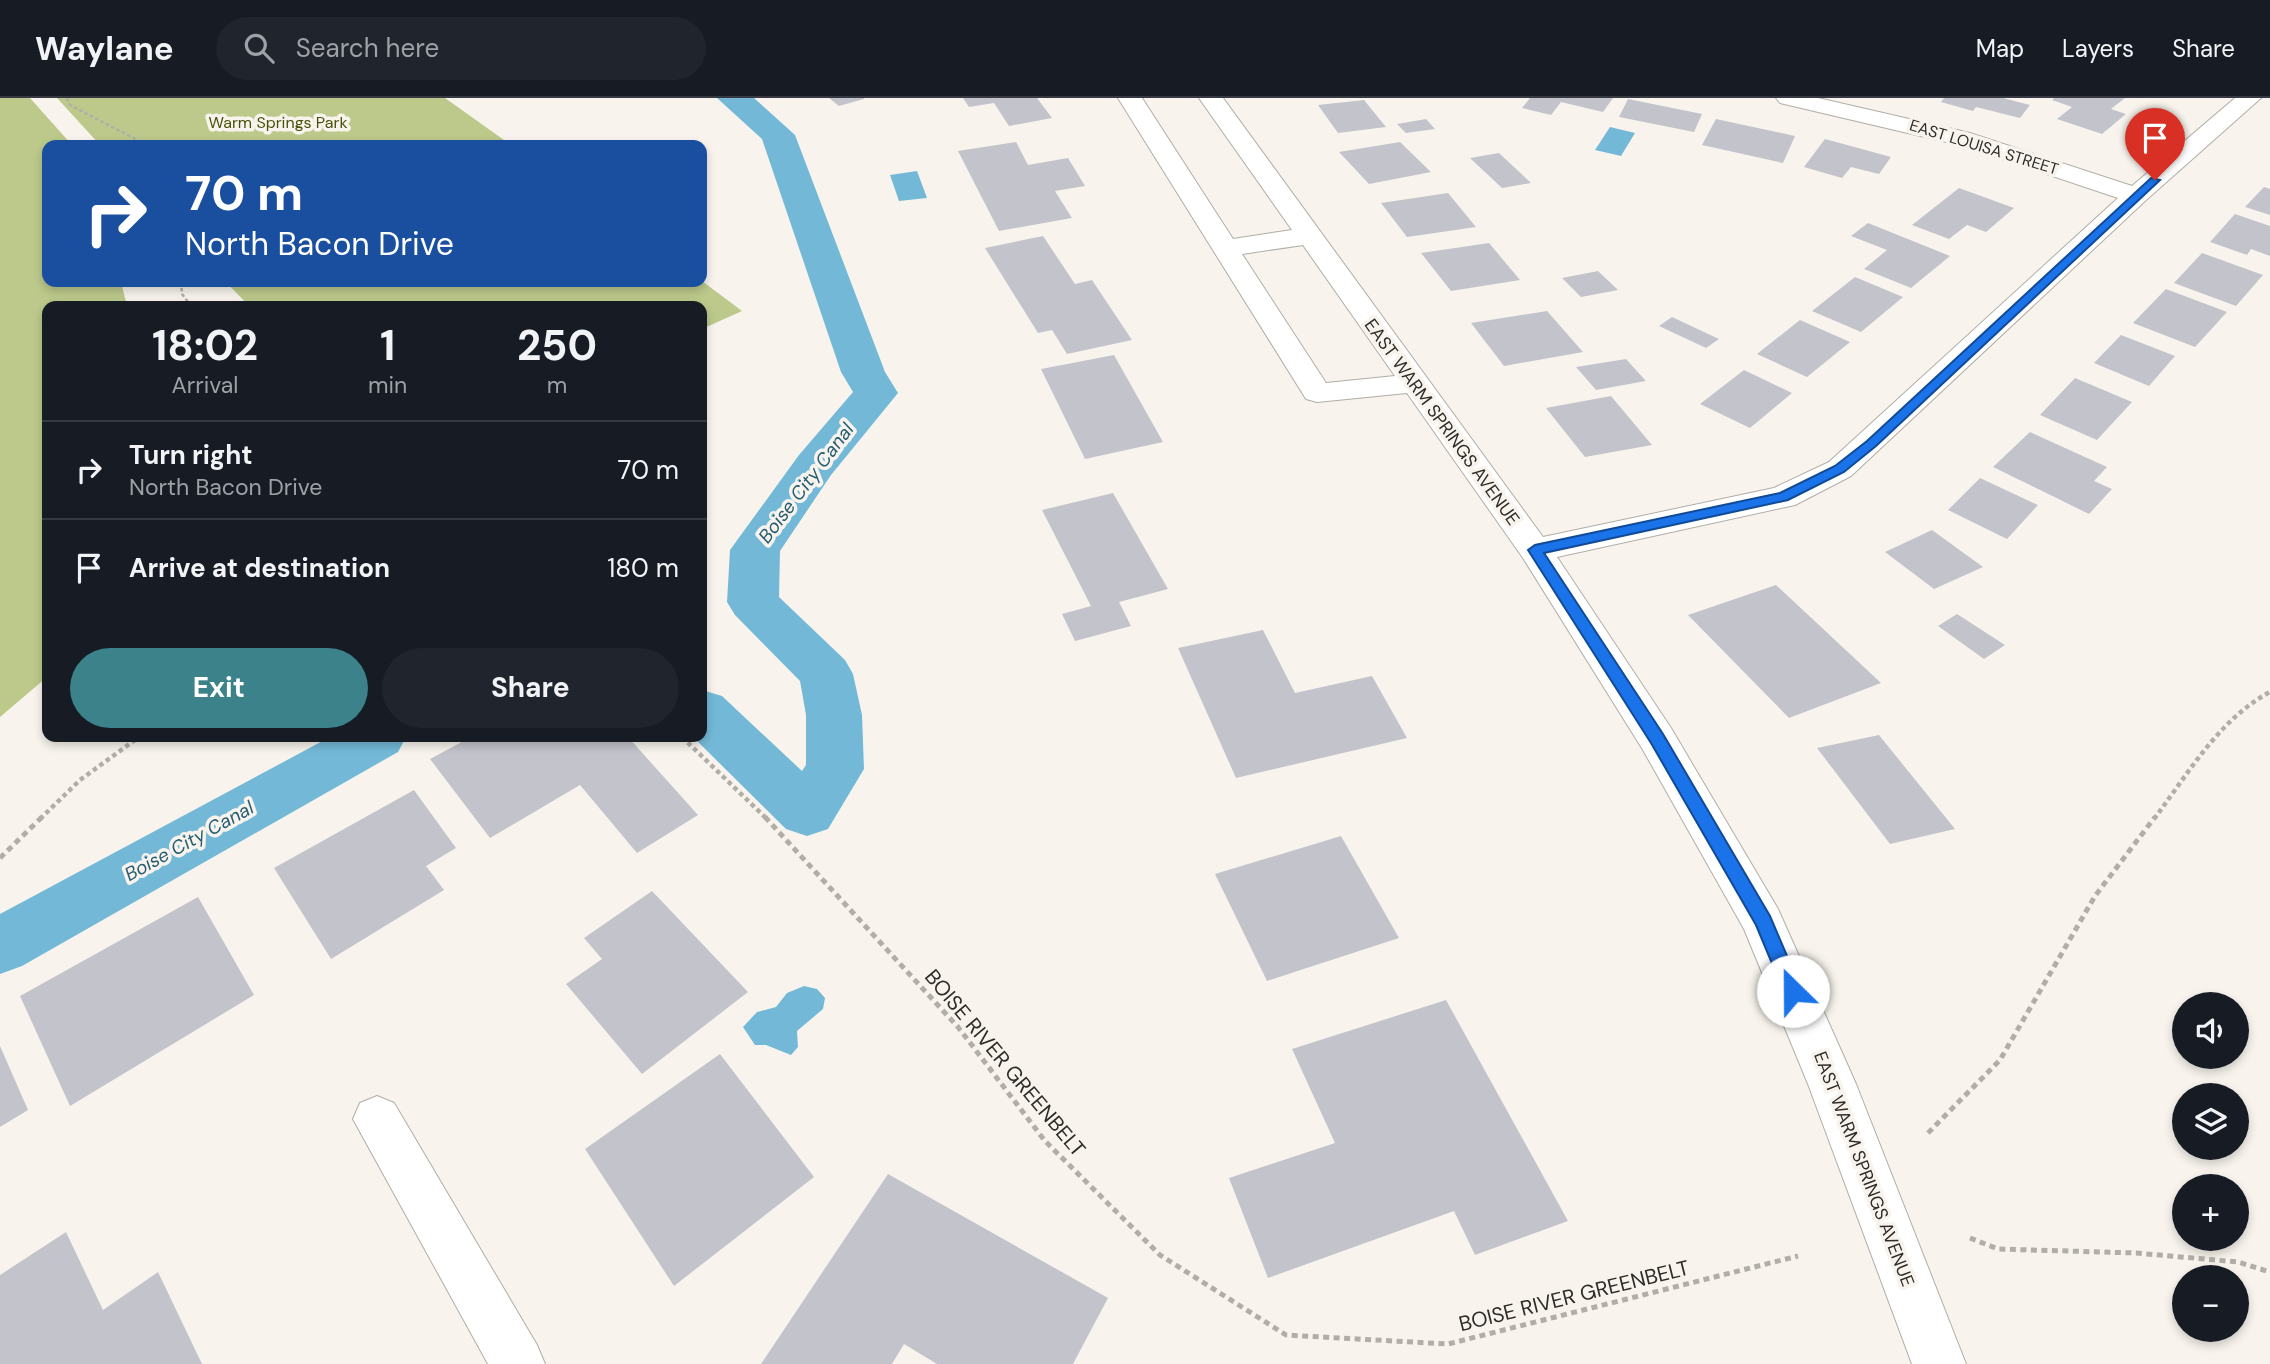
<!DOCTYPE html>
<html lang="en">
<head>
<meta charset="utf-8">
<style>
	body { margin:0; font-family:"DM Sans",sans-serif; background:#20242c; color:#f1f3f6; height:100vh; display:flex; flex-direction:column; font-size:26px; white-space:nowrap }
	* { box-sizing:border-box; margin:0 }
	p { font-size:23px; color:#9ea1a6 }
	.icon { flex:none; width:38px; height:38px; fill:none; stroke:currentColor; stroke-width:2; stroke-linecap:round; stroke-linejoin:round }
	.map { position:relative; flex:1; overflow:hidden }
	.details { position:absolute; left:42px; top:203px; width:665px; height:441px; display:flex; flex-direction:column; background:#171b24; border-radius:14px; box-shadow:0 4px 10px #0003 }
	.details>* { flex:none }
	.top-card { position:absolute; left:42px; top:42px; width:665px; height:147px; border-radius:14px; box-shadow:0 4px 10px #0003; background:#1a4fa0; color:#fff; overflow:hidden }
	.controls { position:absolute; left:2172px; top:894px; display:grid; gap:14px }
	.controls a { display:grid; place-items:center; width:77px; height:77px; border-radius:50%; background:#171b24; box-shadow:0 4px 10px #0003; font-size:35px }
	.pin { position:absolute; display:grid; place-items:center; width:60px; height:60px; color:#fff; margin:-72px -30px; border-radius:50% 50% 50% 0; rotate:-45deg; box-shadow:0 0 7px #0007 }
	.pin .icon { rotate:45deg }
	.me { position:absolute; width:77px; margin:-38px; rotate:337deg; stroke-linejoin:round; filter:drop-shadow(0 0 5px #0008) }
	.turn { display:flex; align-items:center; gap:24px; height:147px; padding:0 28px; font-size:32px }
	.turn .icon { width:91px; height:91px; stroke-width:2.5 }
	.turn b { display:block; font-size:49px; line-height:60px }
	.eta { display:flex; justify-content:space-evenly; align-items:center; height:119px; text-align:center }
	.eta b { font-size:42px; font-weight:700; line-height:49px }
	.button { display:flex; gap:14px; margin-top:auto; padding:14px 28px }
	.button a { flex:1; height:80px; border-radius:42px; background:#3b828a; color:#fff; font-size:28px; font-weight:700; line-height:80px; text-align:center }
	.button a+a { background:#20242c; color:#f1f3f6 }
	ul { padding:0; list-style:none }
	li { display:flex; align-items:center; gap:21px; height:98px; padding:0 28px; border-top:2px solid #363941 }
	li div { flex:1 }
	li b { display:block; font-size:26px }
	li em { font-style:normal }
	header { display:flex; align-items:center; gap:42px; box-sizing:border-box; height:98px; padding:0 35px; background:#171b24; border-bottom:2px solid #363941 }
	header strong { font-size:33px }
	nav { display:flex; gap:38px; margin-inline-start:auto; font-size:24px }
	.search { width:490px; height:63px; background:#20242c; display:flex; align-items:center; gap:18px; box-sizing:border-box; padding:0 24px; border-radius:38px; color:#9ea1a6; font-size:26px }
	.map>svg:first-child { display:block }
	.green { fill:#bcc98b }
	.water { fill:#73b9d7 }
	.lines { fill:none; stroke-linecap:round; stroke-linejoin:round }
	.canal { fill:#73b9d7; fill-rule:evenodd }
	.building { fill:#c3c4cb }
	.minor-casing { stroke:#b1ada6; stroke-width:2 }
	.path-far2 { stroke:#b1aea8; stroke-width:2.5; stroke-dasharray:3.5 2.5; stroke-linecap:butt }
	.path-far1 { stroke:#b1aea8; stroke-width:4.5; stroke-dasharray:4.5 3.5; stroke-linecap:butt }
	.path { stroke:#b1aea8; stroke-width:5; stroke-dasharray:6 4.5; stroke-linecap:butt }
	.minor { fill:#fff; fill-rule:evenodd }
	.route { fill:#1a73e8; stroke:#114b97; stroke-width:2 }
	.labels { text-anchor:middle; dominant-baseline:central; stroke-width:7; stroke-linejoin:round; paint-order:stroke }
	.far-park-label { font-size:16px; fill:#48510a; stroke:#f8f4ed }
	.far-street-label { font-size:16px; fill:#2d2c29; stroke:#f8f4ed }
	.street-label { font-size:18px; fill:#2d2c29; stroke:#f8f4ed }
	.water-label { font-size:19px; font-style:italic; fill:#245c72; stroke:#f8f4ed }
	.near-street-label { font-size:21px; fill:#2d2c29; stroke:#f8f4ed }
</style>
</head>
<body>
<header>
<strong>Waylane</strong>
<div class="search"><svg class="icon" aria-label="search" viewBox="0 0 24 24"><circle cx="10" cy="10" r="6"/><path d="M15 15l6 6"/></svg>Search here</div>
<nav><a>Map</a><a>Layers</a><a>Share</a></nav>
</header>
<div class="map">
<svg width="2270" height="1266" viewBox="0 0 2270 1266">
	<rect width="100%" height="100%" fill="#f8f4ed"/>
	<path class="green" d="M0,0H30L72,47H47V184H121L127,208H47V579L0,619Z
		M57,0H445L511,47H100Z
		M702,183L742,213L702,231V208H249L226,184Z"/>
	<path class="water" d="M1610,29L1635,35L1621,58L1595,52Z
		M917,73L927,100L899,103L890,77Z
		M804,888L817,891L825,900L823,911L797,933L798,949L791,957L766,947H755L743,929L757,914L776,909L787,895Z"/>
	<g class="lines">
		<path class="canal" d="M717,0H754L795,37L885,274L898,295L831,377L780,453L779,499L845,562L853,576L862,617L864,671L828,731L807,738L786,731L693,639H702V592L722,598L802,673L806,667V617L800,583L735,517L727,504L730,452L799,357L853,294L841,274L762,41Z
			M330,639H406L398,654L22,868L0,876V816Z"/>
	</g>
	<path class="building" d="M829,0H864V1L839,8Z
		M963,0H1037L1052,20L1009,28L994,5L969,9Z
		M1530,0H1613L1603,14L1561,4L1551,17L1522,10Z
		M1944,0H2003L2030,7L2020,20L1976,9L1973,13L1941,4Z
		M2054,0H2125L2111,11L2126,16L2102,36L2057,21L2072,9L2052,2Z
		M1628,1L1702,16L1694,34L1619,19Z
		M1364,2L1386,29L1338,35L1318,7Z
		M1426,21L1435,31L1406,35L1397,26Z
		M1716,21L1795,38L1783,65L1702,47Z
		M1825,41L1891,59L1879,76L1851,69L1842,80L1804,69Z
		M1016,44L1028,67L1068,60L1085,88L1055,93L1072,120L999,133L958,53Z
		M1400,44L1431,74L1369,86L1339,54Z
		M1499,55L1531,85L1502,90L1470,60Z
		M2264,89L2270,91V117L2245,109Z
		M1959,90L2014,110L1986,134L1967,127L1949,141L1912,127Z
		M1448,95L1476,129L1407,139L1381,105Z
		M2235,116L2270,128V158L2251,151L2247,157L2210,144Z
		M1868,125L1950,158L1911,190L1864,171L1887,152L1851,138Z
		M1043,138L1075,186L1092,182L1132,242L1067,256L1052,232L1038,235L985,150Z
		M1489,145L1520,182L1451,193L1421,155Z
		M2202,155L2263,177L2236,208L2174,185Z
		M1598,173L1618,192L1581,199L1562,180Z
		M1855,179L1903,199L1861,234L1812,213Z
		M2166,191L2227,214L2195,249L2133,225Z
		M1547,213L1583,254L1504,268L1471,225Z
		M1672,219L1719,241L1706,250L1659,228Z
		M1800,222L1850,244L1807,279L1757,256Z
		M2121,237L2175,258L2149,288L2094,265Z
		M1114,257L1163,344L1085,361L1041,271Z
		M1626,261L1646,283L1596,292L1576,269Z
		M1744,272L1792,295L1750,330L1700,306Z
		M2075,280L2132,304L2097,342L2040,317Z
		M1611,298L1652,347L1585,359L1546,310Z
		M2030,334L2107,369L2094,383L2112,391L2089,416L1993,369Z
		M1980,380L2038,407L2007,441L1948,412Z
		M1113,395L1168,491L1119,504L1131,528L1075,543L1062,516L1091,508L1042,412Z
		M1932,432L1983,469L1934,491L1885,454Z
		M1776,487L1881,585L1789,620L1688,517Z
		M1957,516L2005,547L1984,561L1938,528Z
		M1263,532L1295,595L1372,578L1407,640L1236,680L1178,550Z
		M1879,637L1955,731L1890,746L1817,650Z
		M471,639H628L698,717L637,755L580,687L490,740L430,661Z
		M414,692L456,750L426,768L444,792L331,861L274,770Z
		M1341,738L1399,840L1267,883L1215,776Z
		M652,793L748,894L642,976L566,886L602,861L584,840Z
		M198,799L254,897L70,1008L20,898Z
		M1446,902L1568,1123L1475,1157L1454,1113L1268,1180L1229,1080L1335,1045L1292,951Z
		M0,948L28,1012L0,1029Z
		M720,956L814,1079L674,1188L585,1051Z
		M888,1076L1108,1200L1073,1266H937L904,1246L892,1266H761Z
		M66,1134L103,1212L158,1174L202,1266H0V1177Z"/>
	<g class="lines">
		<defs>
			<path id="minor" d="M1118,0H1142L1233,141L1292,132L1199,0H1223L1543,439L1774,390L1829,364L2118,100L1963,48L1780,5L1776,0H1818L1970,35L2132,88L2235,0H2261L2145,103L1851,378L1795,407L1557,459L1671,630L1778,811L1856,986L1966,1266H1912L1808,986L1744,831L1643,652L1523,460L1407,295L1317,304L1306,301ZM1303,147L1395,278L1326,285L1242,156Z
				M377,998L394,1005L537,1247L545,1266H488L353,1021L360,1005Z"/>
		</defs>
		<use href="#minor" class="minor-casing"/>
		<path class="path-far2" d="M67,0L70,7L147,47
			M181,184L182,196L191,208"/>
		<path class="path-far1" d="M682,639L767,721
			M40,721L80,682L139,639
			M2154,721C2188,676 2219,621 2270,594"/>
		<path class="path" d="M765,719L958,929L1045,1043L1160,1157L1286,1237L1448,1246L1798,1158
			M0,760L42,719
			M1928,1035L2000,962L2095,798L2155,719
			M1970,1140L1998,1151L2136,1155L2238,1164L2270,1174"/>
		<use href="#minor" class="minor"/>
	</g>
	<path class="route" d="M2151,80L2160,82L1876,348L1844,374L1788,402L1544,455L1663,636L1770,818L1802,893L1799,899L1793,902L1786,899L1756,827L1651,645L1528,452L1535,447L1780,395L1835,368L1867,343Z"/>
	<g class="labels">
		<g class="far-park-label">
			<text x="278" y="24">Warm Springs Park</text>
		</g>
		<g class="far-street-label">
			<text transform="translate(1984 49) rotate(17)">EAST LOUISA STREET</text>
		</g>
		<g class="street-label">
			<text transform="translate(1442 324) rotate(54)">EAST WARM SPRINGS AVENUE</text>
			<text transform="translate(1864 1071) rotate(69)">EAST WARM SPRINGS AVENUE</text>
		</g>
		<g class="water-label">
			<text transform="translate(806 385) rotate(-53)">Boise City Canal</text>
			<text transform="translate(189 743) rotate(-29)">Boise City Canal</text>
		</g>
		<g class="near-street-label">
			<text transform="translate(1005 965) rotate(50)">BOISE RIVER GREENBELT</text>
			<text transform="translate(1574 1198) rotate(-14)">BOISE RIVER GREENBELT</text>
		</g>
	</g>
</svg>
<div class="controls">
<a><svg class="icon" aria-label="sound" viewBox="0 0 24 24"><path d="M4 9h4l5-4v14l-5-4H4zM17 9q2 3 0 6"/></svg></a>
<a><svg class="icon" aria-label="layers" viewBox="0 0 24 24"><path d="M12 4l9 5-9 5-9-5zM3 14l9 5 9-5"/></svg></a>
<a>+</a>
<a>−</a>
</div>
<div class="pin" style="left:2155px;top:82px;background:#d93025"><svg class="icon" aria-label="arrive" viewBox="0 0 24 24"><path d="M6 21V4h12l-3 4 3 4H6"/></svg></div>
<svg class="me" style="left:1793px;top:893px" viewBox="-20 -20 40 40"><circle r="19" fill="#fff"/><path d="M0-13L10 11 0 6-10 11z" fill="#1a73e8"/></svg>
<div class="top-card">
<div class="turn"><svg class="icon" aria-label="right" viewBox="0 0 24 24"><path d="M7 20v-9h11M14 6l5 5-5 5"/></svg><div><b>70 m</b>North Bacon Drive</div></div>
</div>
<section class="details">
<div class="eta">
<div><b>18:02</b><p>Arrival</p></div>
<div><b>1</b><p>min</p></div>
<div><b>250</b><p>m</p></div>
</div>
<ul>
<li><svg class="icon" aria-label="right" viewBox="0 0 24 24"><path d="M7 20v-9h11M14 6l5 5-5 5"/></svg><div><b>Turn right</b><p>North Bacon Drive</p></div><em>70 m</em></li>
<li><svg class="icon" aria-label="arrive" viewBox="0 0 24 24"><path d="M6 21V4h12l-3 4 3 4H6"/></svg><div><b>Arrive at destination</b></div><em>180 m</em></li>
</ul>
<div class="button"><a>Exit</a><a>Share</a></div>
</section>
</div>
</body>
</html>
